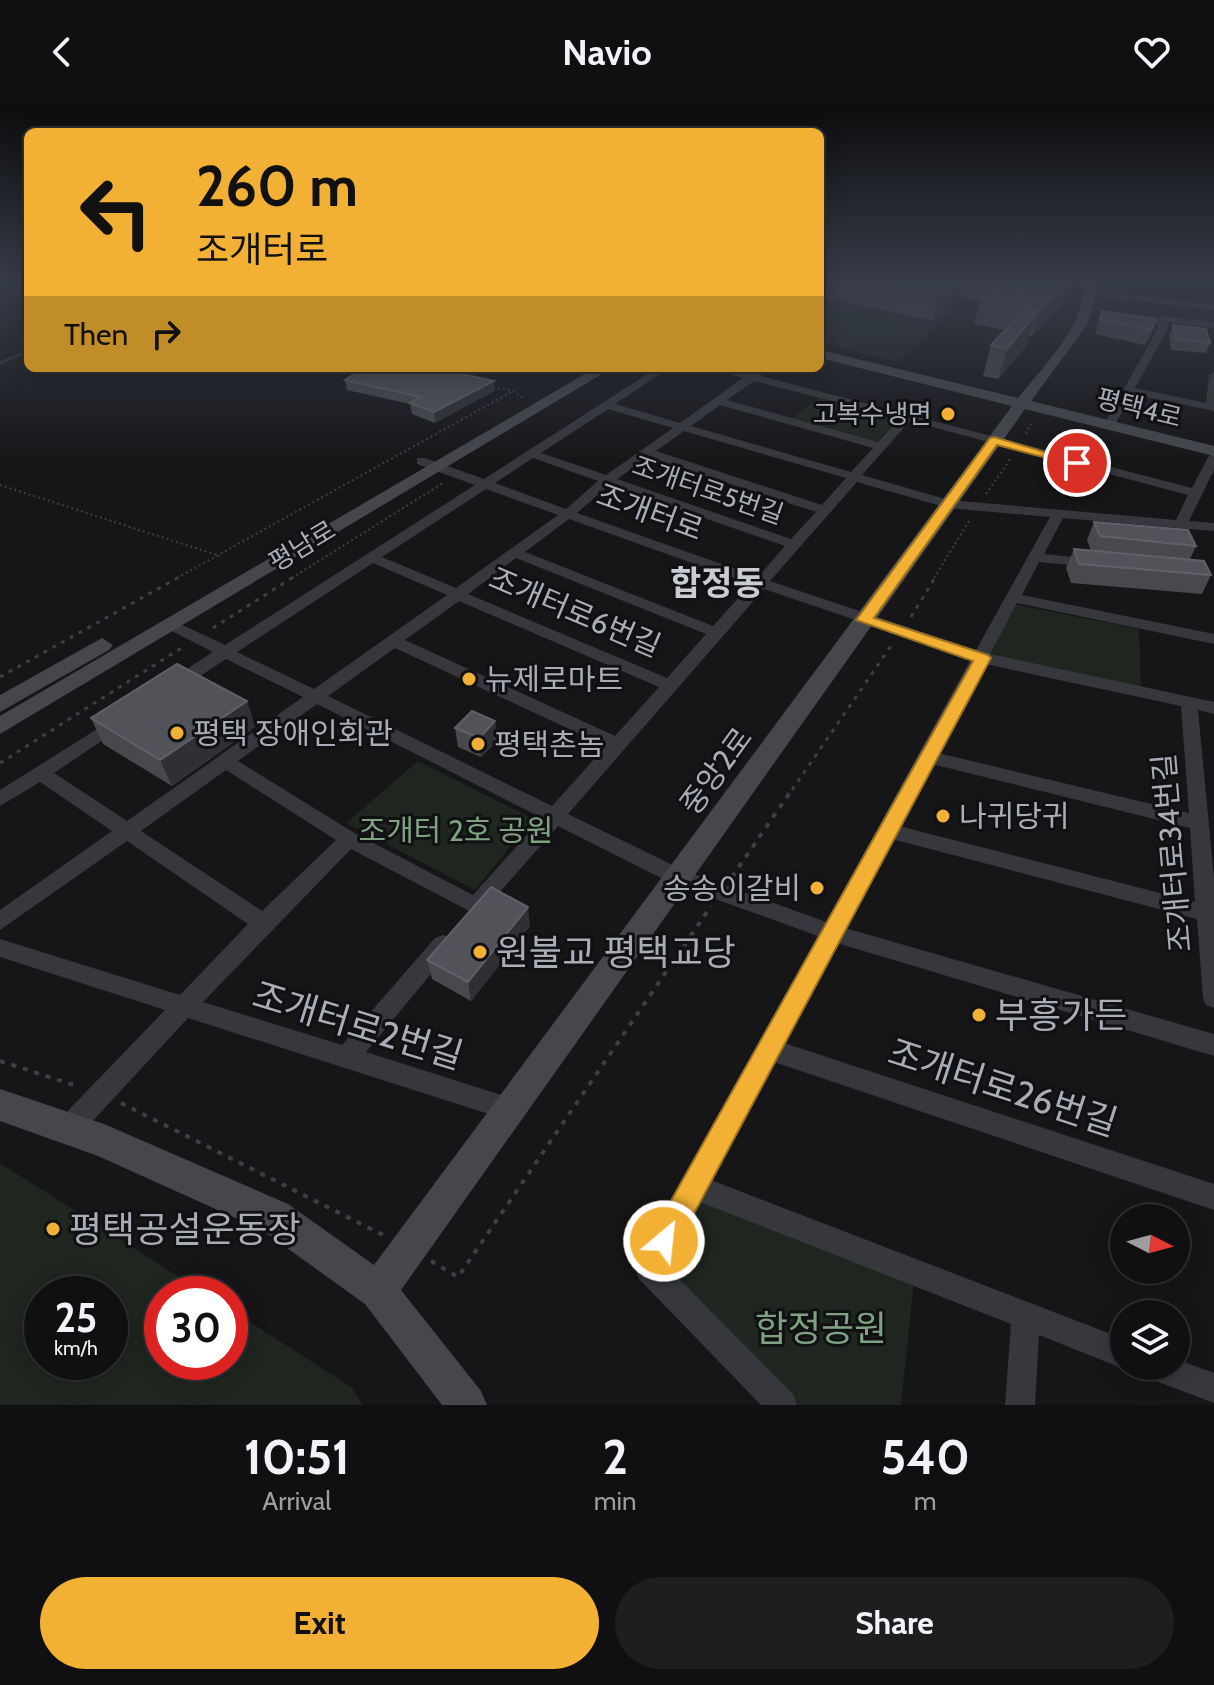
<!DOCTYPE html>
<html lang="en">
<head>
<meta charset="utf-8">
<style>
	body { margin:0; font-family:Cabin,"Noto Sans KR",sans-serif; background:#1e1e20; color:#f1f3f6; height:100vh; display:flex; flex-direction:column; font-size:30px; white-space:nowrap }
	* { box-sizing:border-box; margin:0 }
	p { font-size:26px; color:#9c9d9f }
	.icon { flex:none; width:44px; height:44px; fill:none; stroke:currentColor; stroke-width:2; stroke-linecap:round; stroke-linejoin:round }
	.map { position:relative; height:1301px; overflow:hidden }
	.drawer { display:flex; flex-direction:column; background:#101012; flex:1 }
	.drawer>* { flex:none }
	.banner { position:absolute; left:24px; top:24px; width:800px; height:244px; border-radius:12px; box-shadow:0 4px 20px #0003,0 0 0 2px #303032; background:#f2b134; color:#111; overflow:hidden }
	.needle { width:52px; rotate:96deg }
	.buttons { position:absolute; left:1110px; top:1100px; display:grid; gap:16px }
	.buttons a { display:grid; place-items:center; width:80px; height:80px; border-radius:50%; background:#101012; box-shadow:0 4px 20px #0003,0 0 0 2px #303032; font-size:40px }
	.speed { position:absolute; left:24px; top:1172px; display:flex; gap:16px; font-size:40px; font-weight:700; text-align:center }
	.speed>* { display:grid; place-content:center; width:104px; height:104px; border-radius:50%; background:#101012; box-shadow:0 4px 20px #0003,0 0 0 2px #303032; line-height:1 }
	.speed small { font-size:20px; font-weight:400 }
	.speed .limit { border:12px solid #d22; background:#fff; color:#111 }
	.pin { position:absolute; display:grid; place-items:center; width:68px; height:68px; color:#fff; margin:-34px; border:4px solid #fff; border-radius:50%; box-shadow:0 2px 8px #0007 }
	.me { position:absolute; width:88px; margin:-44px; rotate:28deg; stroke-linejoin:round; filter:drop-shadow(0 0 6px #0008) }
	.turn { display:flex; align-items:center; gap:28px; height:168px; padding:0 40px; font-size:36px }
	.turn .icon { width:104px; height:104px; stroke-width:2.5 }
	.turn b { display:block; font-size:56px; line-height:68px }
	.then { display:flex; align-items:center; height:76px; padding:0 40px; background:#0003; gap:16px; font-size:30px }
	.eta { display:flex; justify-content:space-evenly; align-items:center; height:136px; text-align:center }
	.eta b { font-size:48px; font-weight:700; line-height:56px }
	.button { display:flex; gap:16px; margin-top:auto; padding:16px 40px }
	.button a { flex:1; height:92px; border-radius:48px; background:#f2b134; color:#111; font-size:32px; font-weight:700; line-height:92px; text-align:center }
	.button a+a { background:#1e1e20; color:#f1f3f6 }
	header { display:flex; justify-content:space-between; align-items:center; height:104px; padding:0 40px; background:#101012; font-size:36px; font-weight:700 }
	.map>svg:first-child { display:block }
	.built { fill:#222225 }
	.green { fill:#1e261f; fill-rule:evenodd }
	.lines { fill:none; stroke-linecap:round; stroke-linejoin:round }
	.stream { stroke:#2c353c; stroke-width:3 }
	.path-far2 { stroke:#3d3f44; stroke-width:2; stroke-dasharray:2 3; stroke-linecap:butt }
	.path-far1 { stroke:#3d3f44; stroke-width:3; stroke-dasharray:4 6; stroke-linecap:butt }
	.path { stroke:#3d3f44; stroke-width:4; stroke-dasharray:5 7; stroke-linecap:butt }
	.street { fill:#37383d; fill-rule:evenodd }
	.secondary { fill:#45474d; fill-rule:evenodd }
	.wall { fill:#47494d }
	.shaded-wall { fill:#2f3033 }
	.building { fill:#525359; stroke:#5f6168; stroke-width:2 }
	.route { fill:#f2b134; stroke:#9d7322; stroke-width:2 }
	.poi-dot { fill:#f2b134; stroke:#111113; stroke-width:3 }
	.labels { text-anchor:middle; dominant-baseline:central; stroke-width:6; stroke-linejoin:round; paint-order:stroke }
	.far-street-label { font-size:26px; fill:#a8adb8; stroke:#111113 }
	.far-poi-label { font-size:26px; fill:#a8adb8; stroke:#111113; text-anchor:end }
	.street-label { font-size:30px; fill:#a8adb8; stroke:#111113 }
	.poi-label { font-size:30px; fill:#a8adb8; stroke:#111113; text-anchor:start }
	.park-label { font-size:30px; fill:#7fa381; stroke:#111113 }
	.quarter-label { font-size:34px; font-weight:bold; fill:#c9ccd4; stroke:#111113 }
	.near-poi-label { font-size:36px; fill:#a8adb8; stroke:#111113; text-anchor:start }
	.near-street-label { font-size:36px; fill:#a8adb8; stroke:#111113 }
	.near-park-label { font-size:36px; fill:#7fa381; stroke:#111113 }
</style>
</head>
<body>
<header><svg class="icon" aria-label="back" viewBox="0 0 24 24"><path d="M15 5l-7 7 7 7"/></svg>Navio<svg class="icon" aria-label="heart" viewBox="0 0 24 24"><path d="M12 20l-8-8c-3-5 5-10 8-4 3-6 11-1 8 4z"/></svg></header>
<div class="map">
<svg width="1214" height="1301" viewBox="0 0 1214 1301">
	<rect width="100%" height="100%" fill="#161618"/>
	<path class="built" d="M820,179L953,207L898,258L820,239Z"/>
	<path class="green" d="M820,198L911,217L886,239L820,224Z
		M820,293L900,313L876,338L791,315Z
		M1008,499L1139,525L1141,583L988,552Z
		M418,657L533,715L475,786L346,719Z
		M0,1059L206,1190H162V1258H230V1205L351,1283L363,1301H0ZM42,1190H110V1258H42Z
		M698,1091L914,1177L901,1301H789L655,1166Z"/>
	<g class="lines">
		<path class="stream" d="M0,259L28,247"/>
		<path class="path-far2" d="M21,178L28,180
			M620,270L629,264
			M493,283L513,287L523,294
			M1026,330L1031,320
			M0,381L220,452
			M986,390L1011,354
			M177,474L513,287
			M292,474L443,379
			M934,474L969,417"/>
		<path class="path-far1" d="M911,513L936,472
			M213,524L295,472
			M0,573L181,472
			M0,659L183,543
			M792,686L893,539"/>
		<path class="path" d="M732,773L793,684
			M0,957L80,983
			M121,999L385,1132
			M431,1157L458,1173L711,802"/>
		<path class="street" d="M1091,186L1214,200V206L1088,191Z
			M1163,212L1214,218V224L1168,218L1167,226L1135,284L1206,299L1209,271L1214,268V307L1132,290L1116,319H1108L1106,317L1157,226L1158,215Z
			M657,264H669L615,300L680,319L743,274L710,264H728L750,270L758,264H770L760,272L1192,384L1208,353L1214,349V366L1189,417L1214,419V427L1063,414L1044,450L1092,455L1099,459L1092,463L1039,458L1022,491L1214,530V540L1017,499L990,550L1214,598V610L1198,606L1214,774V904L1206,901L1203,894L1197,815L892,735L845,824L1214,930V952L837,839L784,939L1214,1080V1106L774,958L711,1076L1124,1235V1262H1131L1124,1265L1039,1231L1035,1301H1005L1011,1220L700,1098L666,1162L793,1290L797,1301H761L639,1175L635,1165L818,832L671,779L558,722L485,805L475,810L351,745L203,898L342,941L435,834L443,831L451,834L454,840L451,846L366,948L520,997L523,1005L520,1013L511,1017L188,914L77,1034L68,1037L59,1034L55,1025L59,1016L165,906L0,853V835L180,891L248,820L127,737L0,826V806L112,727L40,678L0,702V686L118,612L124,614L127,618L124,622L54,669L127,717L303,593L226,555L179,586H167L165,582L167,578L213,548L164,523L161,520L164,517H174L225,541L475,381L417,360V354H425L484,375ZM754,277L900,314L878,338L727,296ZM720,301L873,344L851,368L691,322ZM608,305L673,324L606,371L541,349ZM910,317L1188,391L1176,416L949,396L862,371ZM684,327L846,374L822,401L656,347ZM648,353L816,408L791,435L617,375ZM533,354L598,377L566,405L495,379ZM857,378L948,404L1050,413L976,546L770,477ZM609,381L785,442L758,473L577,409ZM486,385L558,411L456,484L382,453ZM569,415L751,480L713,522L525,448ZM516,454L706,530L667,574L468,490ZM373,459L447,491L314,585L237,548ZM764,485L971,555L826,818L685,767L568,710ZM459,497L659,583L615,632L405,536ZM395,544L606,642L552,702L328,592ZM985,560L1181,602L1189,709L938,649ZM317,600L542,714L473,791L356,730L238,657ZM932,660L1190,724L1195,798L899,722ZM226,666L336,736L262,807L141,727Z
			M1176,1255L1214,1269V1299L1145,1273L1141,1262H1176Z"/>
		<path class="secondary" d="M1084,178H1096L1095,197L1087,221L1031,297L1214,342V352L1025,305L401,1186L481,1287L487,1301H442L365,1200L262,1126L98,1052L0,1017V985L104,1020L288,1100L374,1161L1012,302L820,254V246L1018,294C1045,260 1084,224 1084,178Z
			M595,264H612L0,630V612Z
			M102,534L113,541L109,546L0,608V591Z"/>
	</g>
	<path class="wall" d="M820,178H1071L1065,197L1032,232H1029L1027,241L998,275L983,272L991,241L1004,226L974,220L980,198L960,194L933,217L820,192Z
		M1102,207L1157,215L1151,230L1145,241L1095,230Z
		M1173,221L1210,239L1206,249L1171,246L1169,231Z
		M345,276L494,287L435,319L412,310L410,300L347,286Z
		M1094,418L1196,442L1190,455L1211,471L1202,490L1071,479L1066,464L1074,445L1091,447L1087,436Z
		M247,597L255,623L172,682L103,640L91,614Z
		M495,617L497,637L481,653L458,643L455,624Z
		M530,822L471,897L432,875L427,856Z"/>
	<path class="shaded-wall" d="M956,178H963L960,194L933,217L938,193Z
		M1068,178H1071L1065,197L1032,232L1039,208Z
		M1035,211L1027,241L998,275L1007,245Z
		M1157,215L1151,230L1145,241L1151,226Z
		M494,277V287L435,319L434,308Z
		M247,597L255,623L172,682L160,656Z
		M495,617L497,637L481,653L479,634Z
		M528,803L530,822L471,897L468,878Z"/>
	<path class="building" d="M867,178H956L938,193Z
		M999,178H1068L1039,208L1029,206L1026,204L1024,205L980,196Z
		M1026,204L1035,211L1007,245L991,241Z
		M1102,207L1157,215L1151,226L1100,215Z
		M1173,221L1206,225L1210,239L1175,235Z
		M364,264H433L494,277L434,308L410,299L421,293L345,276Z
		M1094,418L1188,426L1196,442L1100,432Z
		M1074,445L1204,457L1211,471L1079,460Z
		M177,560L247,597L160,656L91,614Z
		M472,607L495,617L479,634L455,624Z
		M491,783L528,803L468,878L427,856Z"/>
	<linearGradient id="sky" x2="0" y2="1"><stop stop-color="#0c0c0d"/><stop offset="0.49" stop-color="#363c48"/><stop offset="1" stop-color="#363c48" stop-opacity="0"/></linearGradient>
	<rect width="1214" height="360" fill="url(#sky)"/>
	<path class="route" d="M994,333L1083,359L1077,362L997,341L874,514L988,551L991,554L674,1147L664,1151L654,1147L650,1137L654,1127L973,557L856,516L990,334Z"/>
	<g class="poi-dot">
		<circle cx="948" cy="310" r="8"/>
		<circle cx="469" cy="575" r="8"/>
		<circle cx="177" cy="629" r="8"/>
		<circle cx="478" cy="640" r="8"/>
		<circle cx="943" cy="712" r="8"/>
		<circle cx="817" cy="784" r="8"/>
		<circle cx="480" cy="848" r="8"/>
		<circle cx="979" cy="911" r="8"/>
		<circle cx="53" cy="1125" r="8"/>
	</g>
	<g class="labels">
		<g class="far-street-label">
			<text transform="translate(1139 304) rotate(14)">평택4로</text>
			<text transform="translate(708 386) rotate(19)">조개터로5번길</text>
			<text transform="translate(302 442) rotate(-31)">평남로</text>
		</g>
		<g class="far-poi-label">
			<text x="932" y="310">고복수냉면</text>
		</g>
		<g class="street-label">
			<text transform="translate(650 408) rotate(20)">조개터로</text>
			<text transform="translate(575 508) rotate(23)">조개터로6번길</text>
			<text transform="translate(716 667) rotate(-54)">중앙2로</text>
			<text transform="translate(1172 749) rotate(-95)">조개터로34번길</text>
		</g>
		<g class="poi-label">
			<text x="485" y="575">뉴제로마트</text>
			<text x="193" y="629">평택 장애인회관</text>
			<text x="494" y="640">평택촌놈</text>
			<text x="959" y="712">나귀당귀</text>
			<text x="801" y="784" text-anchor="end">송송이갈비</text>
		</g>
		<g class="park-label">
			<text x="456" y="726">조개터 2호 공원</text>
		</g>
		<g class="quarter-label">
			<text x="717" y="479">합정동</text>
		</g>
		<g class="near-poi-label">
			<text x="496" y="848">원불교 평택교당</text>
			<text x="995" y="911">부흥가든</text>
			<text x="69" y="1125">평택공설운동장</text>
		</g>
		<g class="near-street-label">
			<text transform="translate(358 921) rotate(17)">조개터로2번길</text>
			<text transform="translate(1003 983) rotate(18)">조개터로26번길</text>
		</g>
		<g class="near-park-label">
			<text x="821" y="1224">합정공원</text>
		</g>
	</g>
</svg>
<div class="buttons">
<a><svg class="needle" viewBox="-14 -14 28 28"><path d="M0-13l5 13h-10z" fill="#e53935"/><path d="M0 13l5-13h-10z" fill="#9c9d9f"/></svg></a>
<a><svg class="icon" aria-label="layers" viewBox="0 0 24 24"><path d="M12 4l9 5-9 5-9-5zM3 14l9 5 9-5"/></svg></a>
</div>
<div class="speed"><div>25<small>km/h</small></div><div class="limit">30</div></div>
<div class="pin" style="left:1077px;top:359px;background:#d93025"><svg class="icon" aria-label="arrive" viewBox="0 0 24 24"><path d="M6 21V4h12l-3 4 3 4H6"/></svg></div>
<svg class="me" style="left:664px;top:1137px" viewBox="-20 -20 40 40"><circle r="17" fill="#f2b134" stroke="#fff" stroke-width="3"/><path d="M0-11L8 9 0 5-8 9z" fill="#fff"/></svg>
<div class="banner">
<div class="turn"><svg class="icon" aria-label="left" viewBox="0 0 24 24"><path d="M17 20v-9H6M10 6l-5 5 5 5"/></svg><div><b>260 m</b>조개터로</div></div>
<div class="then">Then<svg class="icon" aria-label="right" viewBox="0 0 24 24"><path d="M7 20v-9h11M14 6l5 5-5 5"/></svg></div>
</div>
</div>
<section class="drawer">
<div class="eta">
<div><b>10:51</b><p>Arrival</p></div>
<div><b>2</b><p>min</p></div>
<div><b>540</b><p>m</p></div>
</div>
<div class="button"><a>Exit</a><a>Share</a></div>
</section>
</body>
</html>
